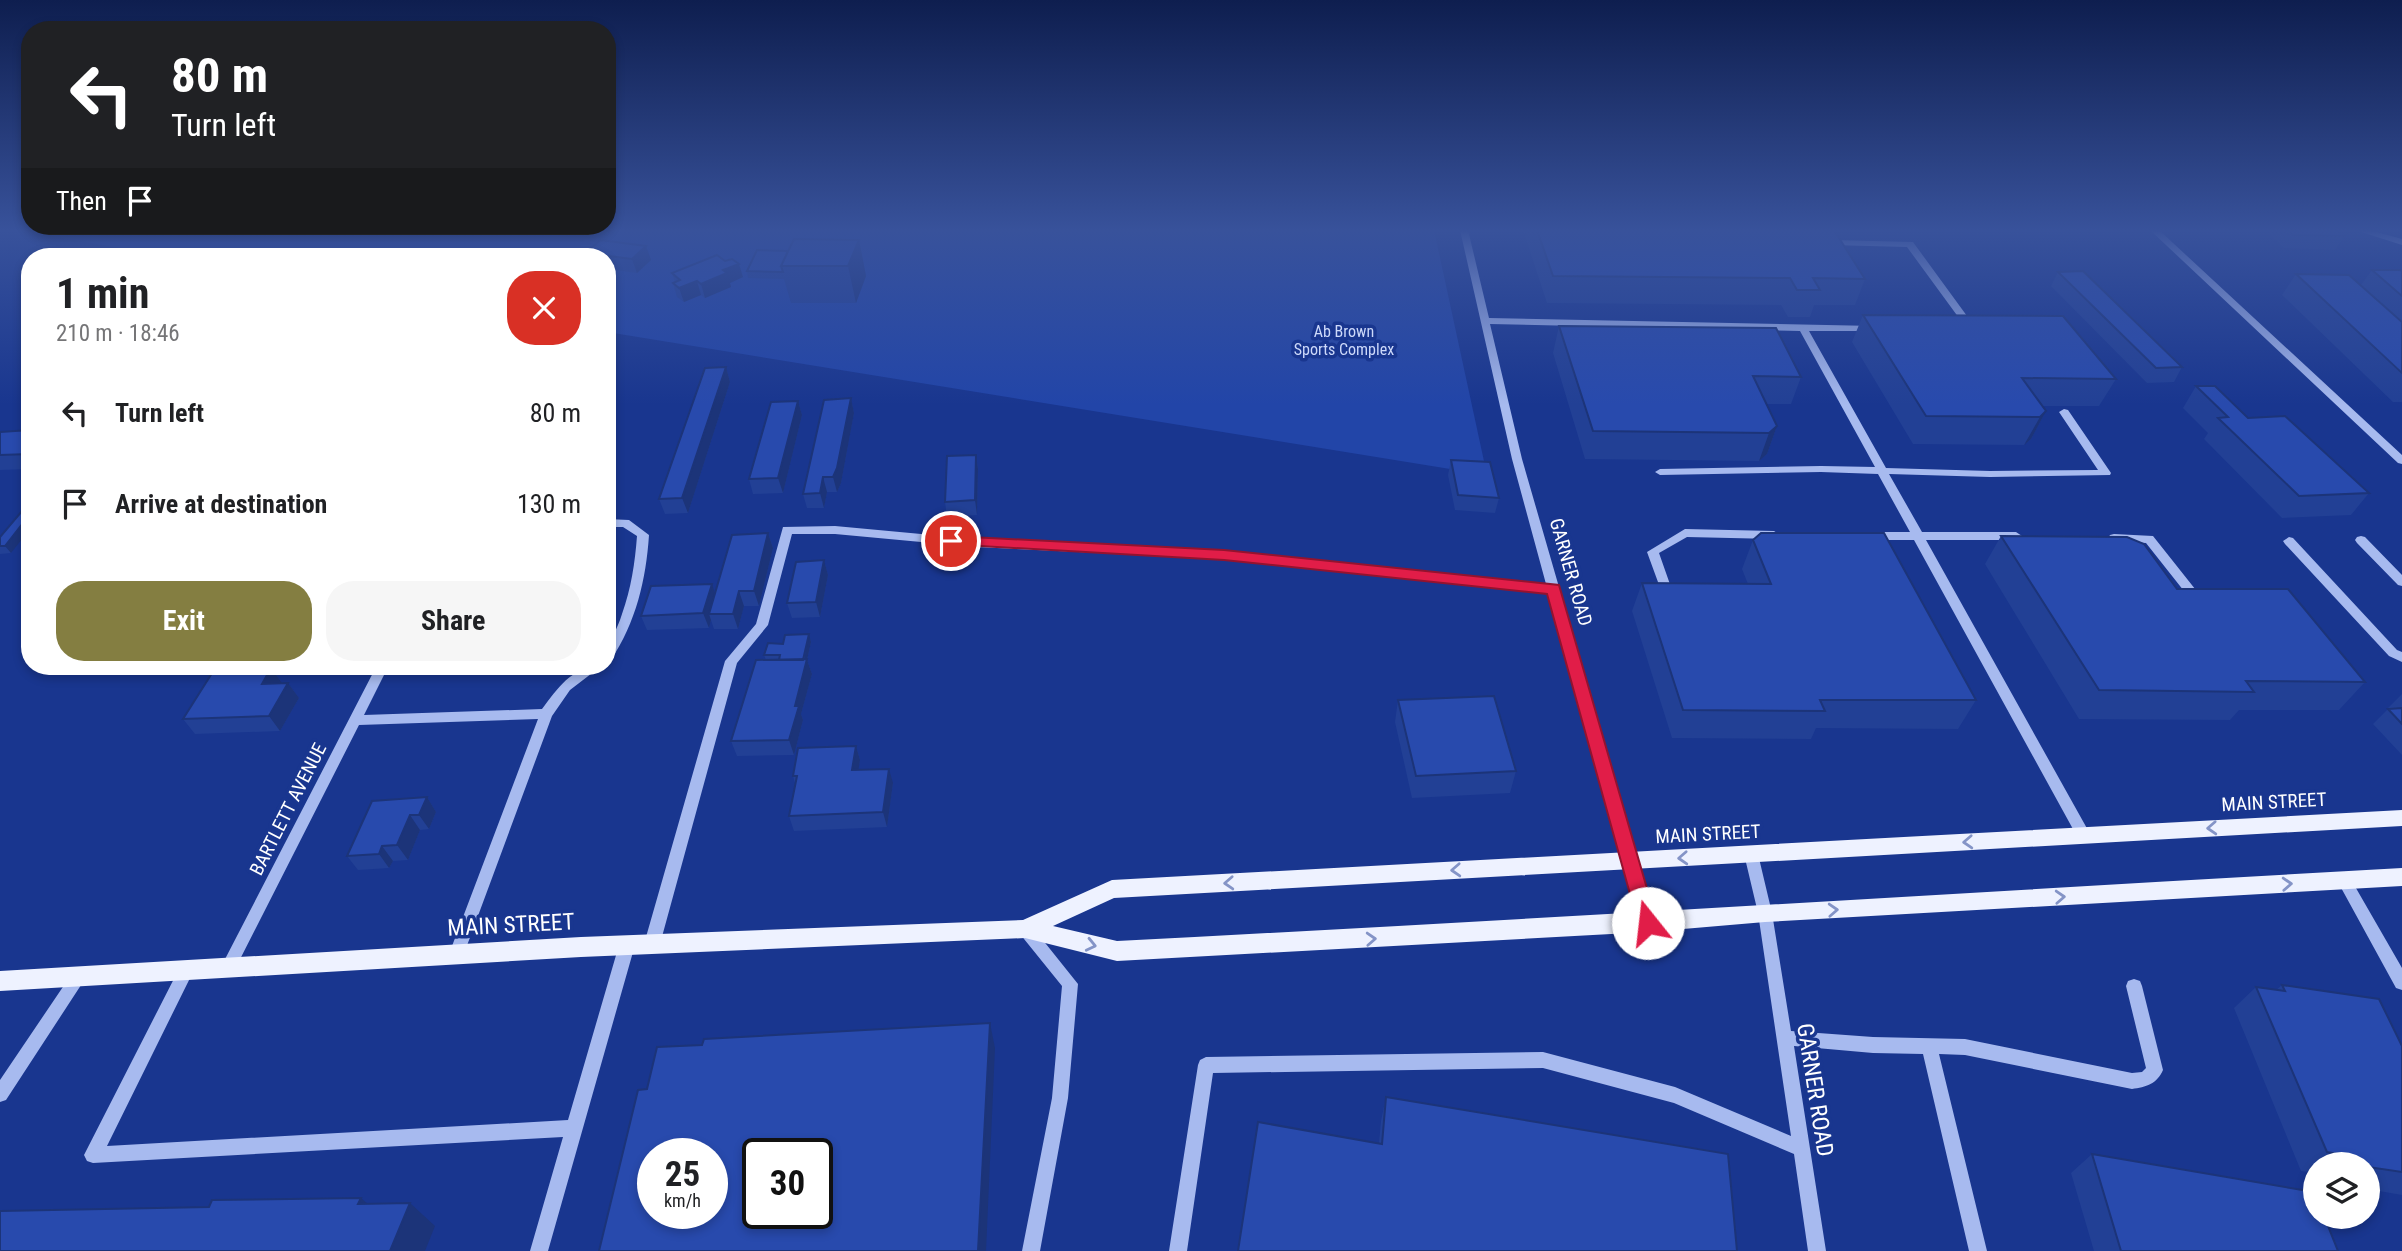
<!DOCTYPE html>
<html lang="en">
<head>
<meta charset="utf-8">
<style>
	body { margin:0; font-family:"Roboto Condensed",sans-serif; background:#f6f6f6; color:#202124; height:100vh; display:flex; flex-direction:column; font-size:26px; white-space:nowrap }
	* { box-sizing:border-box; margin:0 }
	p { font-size:23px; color:#757577 }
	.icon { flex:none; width:38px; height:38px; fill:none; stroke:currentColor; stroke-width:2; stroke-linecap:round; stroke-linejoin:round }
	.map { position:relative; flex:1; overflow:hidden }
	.side { position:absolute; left:21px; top:248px; width:595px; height:427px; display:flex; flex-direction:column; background:#fff; border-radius:28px; box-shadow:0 4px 10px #0003 }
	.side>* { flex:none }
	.hud { position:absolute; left:21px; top:21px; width:595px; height:214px; border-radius:28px; box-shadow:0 4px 10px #0003; background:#202124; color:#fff; overflow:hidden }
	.fabs { position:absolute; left:2303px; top:1152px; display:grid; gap:14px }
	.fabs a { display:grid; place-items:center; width:77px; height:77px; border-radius:50%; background:#fff; box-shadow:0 4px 10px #0003; font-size:35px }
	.speed { position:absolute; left:637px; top:1138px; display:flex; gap:14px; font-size:35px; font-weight:700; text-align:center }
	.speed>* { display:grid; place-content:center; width:91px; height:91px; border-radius:50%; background:#fff; box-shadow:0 4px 10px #0003; line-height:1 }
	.speed small { font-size:18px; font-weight:400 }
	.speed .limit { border:4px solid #111; border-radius:10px; background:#fff; color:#111 }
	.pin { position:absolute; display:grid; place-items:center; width:60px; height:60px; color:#fff; margin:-30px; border:4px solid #fff; border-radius:50%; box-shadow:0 2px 7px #0007 }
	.me { position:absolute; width:77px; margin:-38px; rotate:344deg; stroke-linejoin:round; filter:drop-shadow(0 0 5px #0008) }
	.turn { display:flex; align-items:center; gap:24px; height:147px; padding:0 35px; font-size:32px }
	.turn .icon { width:91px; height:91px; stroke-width:2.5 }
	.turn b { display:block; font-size:49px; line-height:60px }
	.then { display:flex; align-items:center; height:66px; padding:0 35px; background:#0003; gap:14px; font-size:26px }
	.round { display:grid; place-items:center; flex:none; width:74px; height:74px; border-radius:28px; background:#f6f6f6 }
	.head { display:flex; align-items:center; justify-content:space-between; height:119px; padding:0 35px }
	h1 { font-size:42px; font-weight:700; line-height:52px }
	.cta { display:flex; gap:14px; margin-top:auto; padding:14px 35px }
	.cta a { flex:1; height:80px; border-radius:28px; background:#847e41; color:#fff; font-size:28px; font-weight:700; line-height:80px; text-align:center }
	.cta a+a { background:#f6f6f6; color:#202124 }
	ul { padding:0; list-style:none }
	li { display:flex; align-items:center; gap:21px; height:91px; padding:0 35px }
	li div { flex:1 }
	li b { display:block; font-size:26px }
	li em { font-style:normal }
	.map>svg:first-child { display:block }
	.green { fill:#2245a8 }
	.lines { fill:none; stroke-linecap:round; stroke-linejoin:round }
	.minor { fill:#a7baef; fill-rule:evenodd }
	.major { fill:#eef2ff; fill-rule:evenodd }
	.wall { fill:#224095 }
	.shaded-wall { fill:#1c3479 }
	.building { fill:#284aad; stroke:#1c3479; stroke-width:2; fill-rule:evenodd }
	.oneway { stroke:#8494c7 }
	.route { fill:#e11d48; stroke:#92132f; stroke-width:2 }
	.labels { text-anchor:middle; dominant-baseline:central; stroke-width:7; stroke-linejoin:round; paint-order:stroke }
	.far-park-label { font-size:16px; fill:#cdd9fa; stroke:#19368f }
	.street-label { font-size:19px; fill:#fff; stroke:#19368f }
	.near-street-label { font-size:23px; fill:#fff; stroke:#19368f }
</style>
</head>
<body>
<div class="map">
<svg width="2402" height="1251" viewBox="0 0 2402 1251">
	<rect width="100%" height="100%" fill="#19368f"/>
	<path class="green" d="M15,230H1434L1487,475L607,332V257H172Z"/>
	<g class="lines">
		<path class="minor" d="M1460,230H1468L1489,318L1875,326V330L1872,331H1809L1886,468L1990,471L2098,470L2059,412L2064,409L2068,410L2111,473L2110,475L1990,477L1889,474L1922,532H2016L2022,536L2016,540H1926L2089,832L2091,836L2089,840L2084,842L2079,840L1914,540H1869L1863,536L1869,532H1910L1878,474L1821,472L1660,475L1655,472L1660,469L1821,466L1875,467L1800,331L1490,324L1522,459L1656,923L1653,928L1648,929L1643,928L1640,923L1549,593L1224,559L975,547L835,534H792L768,625L737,663L660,944L657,949L652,951L647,949L644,944L725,661L756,624L783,527L835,526L975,539L1224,551L1546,584L1512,459Z
			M2150,230H2159L2402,455V464L2398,463Z
			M2355,230H2369L2402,239V245Z
			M1834,240L1913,242L1975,327L1970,330L1967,329L1907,247L1831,245L1830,243Z
			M607,519L629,520L649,535C646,580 636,622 611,660L607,661C607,643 617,631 622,614C631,589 635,563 637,536L623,527H607Z
			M1685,529L1774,531L1780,535L1774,539L1687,537L1659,553L1672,590L1666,594L1662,593L1647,552Z
			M2114,534L2153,536L2203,599L2205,602L2203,605H2195L2146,543L2110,541L2108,538L2110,535Z
			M2361,536L2365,537L2402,575V586L2398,585L2357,543L2355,540L2357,537Z
			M2289,537L2293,538L2397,650L2402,652V662L2389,656L2285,544L2283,541Z
			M376,667H388L364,715L542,709C558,688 572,666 600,667L570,690L552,716L462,959L457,961L452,959L449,954L538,719L359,725L233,973L228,975L223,973L220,968L223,963Z
			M1751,848L1756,850L1758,854L1772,913L1791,1031L1873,1037L1965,1039L2132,1073L2142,1072L2146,1068L2126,986L2128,981L2134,979L2140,981L2142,986L2163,1070C2157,1084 2146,1087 2132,1089L1965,1055L1939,1054L1987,1251H1969L1923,1054L1873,1053L1794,1046L1826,1251H1808L1794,1154L1674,1103L1543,1068L1213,1073L1187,1251H1169L1198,1065L1200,1060L1206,1057L1543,1052L1675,1087L1791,1136L1758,913L1744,854L1746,850Z
			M2344,874L2349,876L2402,968V990L2396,988L2339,884L2337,880L2339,876Z
			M1025,922L1030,924L1078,984L1068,1098L1040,1251H1022L1052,1098L1062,986L1020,934L1017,929L1020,924Z
			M627,938L632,940L635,945L548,1251H530L563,1137L93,1163L87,1161L84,1155L181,965L186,963L191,965L194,970L107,1146L568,1120L619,945L622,940Z
			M78,970L83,972L86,977L83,982L6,1100L0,1102V1080L73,972Z"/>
		<path class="major" d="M2402,810V826L1114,898L1053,926L1117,941C1545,919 1974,892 2402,868V886L1765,922L1648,932L1117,961L1025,938L581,957L0,991V971L581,937L1023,920L1112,880Z"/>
	</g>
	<path class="wall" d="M1523,230H1834L1865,279L1855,305H1814L1810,317H1788L1781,305L1547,303Z
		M2265,230H2337L2344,236L2335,250L2284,248Z
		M859,240L866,276L856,303H791L784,279L748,278L747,271L788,251Z
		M646,246L651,260L637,273L607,269V257H587L586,253Z
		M2372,270L2402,271V402H2393L2282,295L2296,274L2361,285Z
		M2058,272L2182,367L2174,382L2147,383L2051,286Z
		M672,273L743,277L730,283L731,287L705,298L701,295L684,302L677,297L673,283L675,282Z
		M1863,315L2116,379L2099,406H2043L2046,411L2031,439L2024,445L1913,444L1852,342Z
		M1559,326L1801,377L1791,404H1767L1777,426L1767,454L1759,461L1585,459L1553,353Z
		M726,367L730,382L688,513L665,514L659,499Z
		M2196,386L2248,418L2369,493L2351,515L2282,518L2204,439L2208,433L2183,408Z
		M851,398L854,413L841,483L837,492H827L824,508H807L803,494Z
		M798,401L802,415L783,493L753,494L749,479Z
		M30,430V469L0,470V432Z
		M976,455L978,469L977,515L947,517L945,502Z
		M1451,460L1499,498L1495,513L1455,510L1448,475Z
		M768,533L773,548L759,606H744L738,629H714L711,620L709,628L647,630L641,616L715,592Z
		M2001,536L2177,589L2365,682L2339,710H2239L2230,720L2079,719L1985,564Z
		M0,537L11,553L0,554Z
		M1753,540L1976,700L1958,729L1816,728L1811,739L1672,738L1632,611L1642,583L1748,584L1742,569Z
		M824,560L828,575L820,617L792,618L787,603Z
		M809,634L811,642L807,660L812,674L801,714L803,720L794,755L737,756L731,741L766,660L764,655L783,644Z
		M271,668L282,683H288L299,698L280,731L195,734L183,719Z
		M2402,694V755L2373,724L2388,709H2389L2388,708Z
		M1398,700L1516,771L1510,793L1412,798L1395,722Z
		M856,746L860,760L858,770L893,783L887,827L794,831L789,816L795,783L793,776Z
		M427,797L436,812L429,829L420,830L408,860L393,861L389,868L358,870L347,856Z
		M2282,985L2402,1046V1195L2368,1189V1164H2315V1173L2301,1171L2234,1008L2256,987L2276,990Z
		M1386,1097L1737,1251L1379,1143L1381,1121Z
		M2092,1154L2338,1251H2094L2071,1173Z"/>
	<path class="shaded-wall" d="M859,240L866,276L856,303L848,266Z
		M646,246L651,260L637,273L632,259Z
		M739,264L743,277L730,283L731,287L705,298L701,284L723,270Z
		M697,281L701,295L684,302L679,288Z
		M726,367L730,382L688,513L682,498Z
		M851,398L854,413L841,483L837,492L833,477Z
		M798,401L802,415L783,493L778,478Z
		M2046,411L2031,439L2024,445L2040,417Z
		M1777,426L1767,454L1759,461L1769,433Z
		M976,455L978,469L977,515L975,500Z
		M823,477L827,492L824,508L820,493Z
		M30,514V529L11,553L5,546Z
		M768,533L773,548L759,606L754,591Z
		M824,560L828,575L820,617L816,602Z
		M712,584L717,599L709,614L711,620L709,628L703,613Z
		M739,591L744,606L738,629L733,614Z
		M809,634L811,642L807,660L812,674L801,714L803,720L794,755L789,740Z
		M271,668L282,683L262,684Z
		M288,683L299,698L280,731L269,716Z
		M856,746L860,760L856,785L852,770Z
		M889,769L893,783L887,827L883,812Z
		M427,797L436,812L429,829L419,815Z
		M410,815L420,830L408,860L397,845Z
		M382,846L393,861L389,868L379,854Z
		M990,1023L995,1048L986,1251H978Z
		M361,1198L387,1221L358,1204Z
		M410,1203L435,1226L425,1251H390Z"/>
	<path class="building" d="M1537,230H1834L1865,279L1813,278L1820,290H1797L1790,278L1553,276Z
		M2288,230H2337L2344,236L2293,235Z
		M794,239L859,240L848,266H781Z
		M600,240L646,246L632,259L586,253Z
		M757,250L788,251L781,266L783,272L747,271Z
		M717,255L725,261L732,259L739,264L723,270L727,273L701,284L697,281L679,288L673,283L680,280L672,273Z
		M2372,270H2400L2402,271V296Z
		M2083,271L2182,367L2156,368L2058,272Z
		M2296,274L2349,275L2402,322V373Z
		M1863,315L2063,316L2116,379L2022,378L2046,411L2040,417L1926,416Z
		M1559,326L1776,328L1801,377L1753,376L1777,426L1769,433L1593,431Z
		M726,367L682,498L659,499L705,368Z
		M2196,386H2215L2248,418L2285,416L2369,493L2299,496L2218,418L2228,417Z
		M851,398L837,468L833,477H823L820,493L803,494L824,400Z
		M798,401L778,478L749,479L771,402Z
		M30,430V454L0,455V432Z
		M976,455L975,500L945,502L947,456Z
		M1451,460L1490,462L1499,498L1458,495Z
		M30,510V514L5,546H0V537L22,511Z
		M768,533L754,591H739L733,614H709L732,535Z
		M1761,533H1884L1976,700H1820L1825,711L1683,710L1642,583L1771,584L1753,540Z
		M2001,536L2127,537L2144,544L2177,589H2288L2365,682L2246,681L2254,692L2099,690Z
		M824,560L816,602L787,603L796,562Z
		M712,584L703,613L641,616L651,586Z
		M809,634L803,660H779L780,655H764L768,643L783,644L785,635Z
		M807,659L795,706H799L789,740L731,741L756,660Z
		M271,668L262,684L288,683L269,716L183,719L214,670Z
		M1494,696L1516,771L1416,776L1398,700Z
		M2402,708V724L2388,709Z
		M856,746L852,770L889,769L883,812L789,816L797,776H793L798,748Z
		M427,797L419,815H410L397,845L382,846L379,854L347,856L372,801Z
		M2282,985L2379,999L2402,1046V1172L2368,1167V1164H2361L2359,1158L2327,1152L2256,987L2285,991Z
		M990,1023L978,1251H599L638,1090L647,1089L657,1047L702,1045L704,1039ZM653,1153H712V1213H653ZM758,1153H817V1213H758Z
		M1386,1097L1728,1154L1737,1251H1238L1258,1122L1382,1144Z
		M2092,1154L2314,1192L2315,1195V1216H2324L2338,1251H2121Z
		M361,1198L358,1204L410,1203L390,1251H0V1211L209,1207L212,1200Z"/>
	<defs><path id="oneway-chevron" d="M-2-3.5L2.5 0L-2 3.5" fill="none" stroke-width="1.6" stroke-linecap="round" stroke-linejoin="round" transform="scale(1.75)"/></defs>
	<g class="oneway">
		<use href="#oneway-chevron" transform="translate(2212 828) rotate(177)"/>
		<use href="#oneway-chevron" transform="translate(1968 842) rotate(177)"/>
		<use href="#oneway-chevron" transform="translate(1683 858) rotate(177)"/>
		<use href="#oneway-chevron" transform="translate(1456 870) rotate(177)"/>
		<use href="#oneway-chevron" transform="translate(1229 883) rotate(177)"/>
		<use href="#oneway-chevron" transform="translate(2287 884) rotate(-3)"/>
		<use href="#oneway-chevron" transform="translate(2060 897) rotate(-3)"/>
		<use href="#oneway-chevron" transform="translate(1833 910) rotate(-3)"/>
		<use href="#oneway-chevron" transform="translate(1371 939) rotate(-3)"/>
		<use href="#oneway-chevron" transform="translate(1091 945) rotate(13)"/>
	</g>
	<linearGradient id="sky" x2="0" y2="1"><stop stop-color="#0e1e4f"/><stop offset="0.57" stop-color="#38529b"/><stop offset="1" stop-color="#38529b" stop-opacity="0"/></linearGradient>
	<rect width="2402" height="405" fill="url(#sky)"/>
	<path class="route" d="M951,536L1224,550L1559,585L1657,923L1655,929L1648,932L1641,929L1638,923L1547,594L1224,560L946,544L944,541Z"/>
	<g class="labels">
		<g class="far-park-label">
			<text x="1344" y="331">Ab Brown<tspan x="1344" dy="18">Sports Complex</tspan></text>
		</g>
		<g class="street-label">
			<text transform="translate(1571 572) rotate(74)">GARNER ROAD</text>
			<text transform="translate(2274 802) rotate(-3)">MAIN STREET</text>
			<text transform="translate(288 809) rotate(-63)">BARTLETT AVENUE</text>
			<text transform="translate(1708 834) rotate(-3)">MAIN STREET</text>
		</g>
		<g class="near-street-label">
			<text transform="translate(511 925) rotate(-3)">MAIN STREET</text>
			<text transform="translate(1815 1090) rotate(81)">GARNER ROAD</text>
		</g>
	</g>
</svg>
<div class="fabs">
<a><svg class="icon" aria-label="layers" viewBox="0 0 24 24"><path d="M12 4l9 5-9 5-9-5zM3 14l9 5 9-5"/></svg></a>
</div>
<div class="speed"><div>25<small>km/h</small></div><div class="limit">30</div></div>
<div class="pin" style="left:951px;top:541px;background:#d93025"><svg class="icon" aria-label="arrive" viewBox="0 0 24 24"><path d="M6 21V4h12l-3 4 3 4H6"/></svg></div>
<svg class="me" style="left:1648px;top:923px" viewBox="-20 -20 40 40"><circle r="19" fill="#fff"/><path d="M0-13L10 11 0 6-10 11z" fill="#e11d48"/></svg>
<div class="hud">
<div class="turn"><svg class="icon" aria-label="left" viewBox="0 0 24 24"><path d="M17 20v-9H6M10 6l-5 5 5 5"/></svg><div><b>80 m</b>Turn left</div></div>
<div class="then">Then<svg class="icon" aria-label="arrive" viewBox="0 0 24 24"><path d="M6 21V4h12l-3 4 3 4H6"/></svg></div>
</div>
<section class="side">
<div class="head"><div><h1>1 min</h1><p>210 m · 18:46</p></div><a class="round" style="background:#d93025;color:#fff"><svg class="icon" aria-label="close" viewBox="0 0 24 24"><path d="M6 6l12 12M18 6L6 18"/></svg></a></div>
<ul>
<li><svg class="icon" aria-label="left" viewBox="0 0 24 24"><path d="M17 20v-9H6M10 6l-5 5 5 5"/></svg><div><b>Turn left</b></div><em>80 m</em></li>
<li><svg class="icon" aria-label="arrive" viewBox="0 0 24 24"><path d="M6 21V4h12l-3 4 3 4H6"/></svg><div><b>Arrive at destination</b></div><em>130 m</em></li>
</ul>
<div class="cta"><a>Exit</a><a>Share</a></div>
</section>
</div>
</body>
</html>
